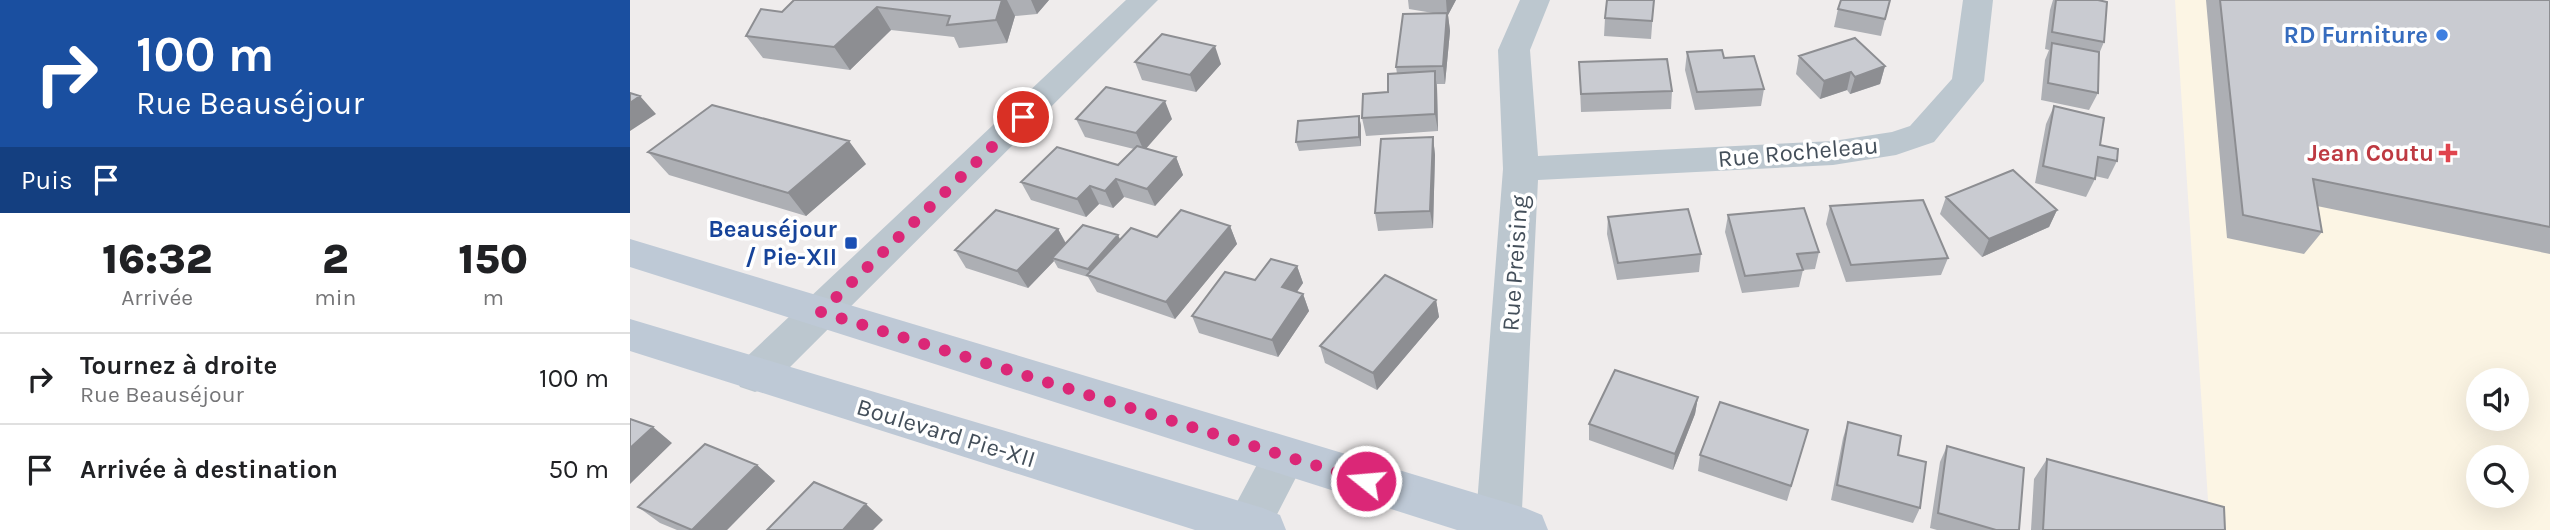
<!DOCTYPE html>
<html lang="fr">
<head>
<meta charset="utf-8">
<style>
	body { margin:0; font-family:Karla,sans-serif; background:#f6f6f6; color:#202124; height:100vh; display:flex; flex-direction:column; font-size:26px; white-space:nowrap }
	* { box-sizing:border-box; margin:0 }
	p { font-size:23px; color:#757577 }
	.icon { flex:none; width:38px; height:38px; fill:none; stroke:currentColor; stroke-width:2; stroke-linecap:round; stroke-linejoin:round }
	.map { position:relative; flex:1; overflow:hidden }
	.side { display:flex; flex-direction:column; background:#fff; width:630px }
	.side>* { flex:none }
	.banner { background:#1a4fa0; color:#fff; overflow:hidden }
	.buttons { position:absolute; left:1836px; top:368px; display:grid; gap:14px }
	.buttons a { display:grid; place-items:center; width:63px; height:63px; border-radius:50%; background:#fff; box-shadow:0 7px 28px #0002; font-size:35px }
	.pin { position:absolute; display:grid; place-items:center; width:60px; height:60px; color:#fff; margin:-30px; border:4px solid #fff; border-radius:50%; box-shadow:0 2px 7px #0007 }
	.me { position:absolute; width:77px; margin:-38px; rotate:287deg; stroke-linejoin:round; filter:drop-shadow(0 0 5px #0008) }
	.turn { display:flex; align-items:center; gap:24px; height:147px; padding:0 21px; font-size:32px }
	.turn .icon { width:91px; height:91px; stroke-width:2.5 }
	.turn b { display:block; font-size:49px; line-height:60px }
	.then { display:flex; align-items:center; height:66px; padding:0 21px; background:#0003; gap:14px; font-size:26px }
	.eta { display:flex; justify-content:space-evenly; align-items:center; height:119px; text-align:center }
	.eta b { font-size:42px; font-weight:800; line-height:49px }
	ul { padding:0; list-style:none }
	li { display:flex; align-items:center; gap:21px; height:91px; padding:0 21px; border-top:2px solid #e0e0e0 }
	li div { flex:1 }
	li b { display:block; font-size:26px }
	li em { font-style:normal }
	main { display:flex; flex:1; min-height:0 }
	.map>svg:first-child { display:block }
	.commercial { fill:#fcf5e4; fill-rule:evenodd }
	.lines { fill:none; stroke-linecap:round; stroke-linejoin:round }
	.street { fill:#bcc7cf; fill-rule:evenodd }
	.secondary { fill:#bec9d6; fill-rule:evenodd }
	.wall { fill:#adafb4 }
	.shaded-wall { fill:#8d8e92 }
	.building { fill:#c9cbd1; stroke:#8d8e92; stroke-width:2 }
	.route { stroke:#db2777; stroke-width:12; stroke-dasharray:0 21.6 }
	.shop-dot { fill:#3f7fe0; stroke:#fff; stroke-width:2.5 }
	.health-dot { fill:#e0444e; stroke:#fff; stroke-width:2.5 }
	.transit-dot { fill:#1a4fb4; stroke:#fff; stroke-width:2.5 }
	.labels { text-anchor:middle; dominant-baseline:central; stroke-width:7; stroke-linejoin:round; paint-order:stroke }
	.shop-label { font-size:24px; font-weight:bold; fill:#366cbe; stroke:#fff; text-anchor:end }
	.street-label { font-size:24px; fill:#444f5a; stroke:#fff }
	.health-label { font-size:24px; font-weight:bold; fill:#be3a42; stroke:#fff; text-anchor:end }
	.transit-label { font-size:24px; font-weight:bold; fill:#164399; stroke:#fff; text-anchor:end }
</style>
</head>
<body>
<main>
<section class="side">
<div class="banner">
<div class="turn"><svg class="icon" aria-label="right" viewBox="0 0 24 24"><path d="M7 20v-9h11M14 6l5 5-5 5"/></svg><div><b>100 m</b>Rue Beauséjour</div></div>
<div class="then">Puis<svg class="icon" aria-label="arrive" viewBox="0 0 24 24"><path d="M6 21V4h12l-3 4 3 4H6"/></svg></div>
</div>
<div class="eta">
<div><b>16:32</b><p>Arrivée</p></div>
<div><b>2</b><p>min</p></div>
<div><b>150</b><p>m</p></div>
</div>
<ul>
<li><svg class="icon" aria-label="right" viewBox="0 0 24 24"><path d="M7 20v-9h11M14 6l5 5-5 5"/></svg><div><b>Tournez à droite</b><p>Rue Beauséjour</p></div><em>100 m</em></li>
<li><svg class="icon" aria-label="arrive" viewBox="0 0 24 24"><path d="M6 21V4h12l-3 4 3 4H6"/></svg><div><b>Arrivée à destination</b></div><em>50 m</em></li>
</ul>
</section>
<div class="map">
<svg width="1920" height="530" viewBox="0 0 1920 530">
	<rect width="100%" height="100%" fill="#efecec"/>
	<path class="commercial" d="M1545,0H1920V530H1580ZM1848,380H1886V418H1848ZM1848,457H1886V495H1848Z"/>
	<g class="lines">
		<path class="street" d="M496,0H528L140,387L125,392L110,387L104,375L110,363Z
			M890,0H920L900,50L908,156L1203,141L1262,132L1280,126L1322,79L1333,0H1363L1354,81L1304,142L1266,155L1203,165L908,180L891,530H845L873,169L868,50Z
			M655,437L671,442L677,456L639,530H592L639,442Z"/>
		<path class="secondary" d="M0,239L895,508L912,515L918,530H827L0,267Z
			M0,319L633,508L650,515L656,530H565L0,351Z"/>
	</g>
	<path class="wall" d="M164,0H419L407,14L385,16L377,43L329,48L324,37L261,30L220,70L133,58L116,36L152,12Z
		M778,0H826L818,15L820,31L815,84H807L808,131L736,136L732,118L758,92L767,74L766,67L809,14L779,9Z
		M1024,0L1021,39L974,36L975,18Z
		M1260,0L1251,36L1204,27L1208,9Z
		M1423,0H1468L1474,42L1469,54L1468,93L1459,110L1411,100L1415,60L1419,50L1415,49L1420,10Z
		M1576,0H1920V254L1687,206L1692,232L1674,254L1597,238Z
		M1057,52L1094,58L1134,89L1131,106L1065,110L1055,70Z
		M1169,56L1255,66L1250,84L1220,94L1217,90L1190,99L1166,74Z
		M505,62L591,64L566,92L512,80Z
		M949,62L1042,91L1041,109L951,112Z
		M1424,106L1470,145L1487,161L1478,179L1465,176V179L1456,197L1405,183L1416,124Z
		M729,116L731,126V146L669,151L666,142Z
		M446,119H542L516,148L546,157L553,175L525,206L494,197L483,208L469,204L456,217L401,200L391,182L488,165L504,149L455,137Z
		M803,137L805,155L803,228L748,231L745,213Z
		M18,152L236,164L176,216L39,175Z
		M1316,197L1427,210L1419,227L1352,257L1310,214Z
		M1200,206L1318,258L1311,275L1216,282L1196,224Z
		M1098,215L1189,252L1185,269L1173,270L1169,287L1112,293L1095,232Z
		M978,217L1071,254L1069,272L987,280L977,234Z
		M600,226L607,244L545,319L467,292L458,277L428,268L424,261L398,288L336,268L325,250L428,229L436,243L527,237Z
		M667,266L673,283L667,292L673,294L679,311L648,357L569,333L562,316L625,280Z
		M806,300L809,317L747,390L695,363L690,346Z
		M1068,397L1065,414L1043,470L959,440V424Z
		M1218,422L1268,455L1290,508L1283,523L1201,500L1213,438Z
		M1178,430L1157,501L1068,471L1070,455Z
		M1317,446L1389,530H1307L1300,528L1310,462Z
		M1417,459L1595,530H1401L1404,479Z
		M127,465L145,481L97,530H47L30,523L8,507Z"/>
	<path class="shaded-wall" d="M372,0H377L385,16L377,43L366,20Z
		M401,0H419L407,14Z
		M816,0H826L818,15L820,31L815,84L813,66L817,14Z
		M247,7L261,30L220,70L204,47Z
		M585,46L591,64L566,92L560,75Z
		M1255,66L1250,84L1220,94L1225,77Z
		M805,71L807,89L808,131L805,114Z
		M1221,72L1217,90L1190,99L1194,81Z
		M10,96L26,114L0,131V103Z
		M535,101L542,119L514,151L506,133Z
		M729,116L731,126V146L729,137Z
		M803,137L805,155L803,228L800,211Z
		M219,141L236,164L176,216L158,193Z
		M546,157L553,175L525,206L517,189Z
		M486,179L494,197L483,208L475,191Z
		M460,186L469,204L456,217L447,199Z
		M1427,210L1419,227L1352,257L1359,239Z
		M600,226L607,244L545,319L536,302Z
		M428,229L437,246L422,258L424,261L398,288L387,271Z
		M488,235L493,245L463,277L458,269Z
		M667,266L673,283L658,304L652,287Z
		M673,294L679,311L648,357L642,340Z
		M806,300L809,317L747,390L743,373Z
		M1068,397L1065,414L1043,470L1045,454Z
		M23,427L42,443L0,484V448Z
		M127,465L145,481L97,530H62Z
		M236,504L253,520L243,530H213Z"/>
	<path class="building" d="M164,0H372L366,20L317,25L320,16L247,7L204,47L116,36L131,9L152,12Z
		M977,0H1024L1022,21L975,18Z
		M1211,0H1260L1255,19L1208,9Z
		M1426,0H1468L1477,2L1474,42L1422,32Z
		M1590,0H1920V227L1683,179L1692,232L1613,215Z
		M817,13L813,66L766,67L773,14Z
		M532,34L585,46L560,75L505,62Z
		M1225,38L1255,66L1225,77L1221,72L1194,81L1169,56Z
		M1422,43L1469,52L1468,93L1418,83Z
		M1092,50L1094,58L1124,56L1134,89L1067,92L1057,52Z
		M1037,59L1042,91L951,94L949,62Z
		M805,71V114L732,118L733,94L758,92V74Z
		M476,87L535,101L506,133L446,119Z
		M0,93L10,96L0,103Z
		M82,105L219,141L158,193L18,152Z
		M1424,106L1474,118L1470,145L1488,149L1487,161L1468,157L1465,179L1413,166Z
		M729,116V137L666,142L668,121Z
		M803,137L800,211L745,213L751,139Z
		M507,146L546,157L517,189L486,179L475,191L460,186L447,199L391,182L427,147L488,165Z
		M1383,170L1427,210L1359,239L1316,197Z
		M1293,200L1318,258L1221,265L1200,206Z
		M1174,208L1189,252L1167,254L1173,270L1115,276L1098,215Z
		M1058,209L1071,254L988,263L978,217Z
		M366,210L428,229L387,271L325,250Z
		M551,210L600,226L536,302L457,275L501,228L527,237Z
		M453,225L488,235L458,269L422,258Z
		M641,259L667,266L652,287L673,294L642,340L562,316L595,272L625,280Z
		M755,275L806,300L743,373L690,346Z
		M985,370L1068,397L1045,454L959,424Z
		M1090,402L1178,430L1161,486L1070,455Z
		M0,419L23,427L0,448Z
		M1218,422L1271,436L1268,455L1296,462L1290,508L1207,485Z
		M75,444L127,465L62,530L8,507Z
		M1317,446L1394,468L1389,530H1366L1308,513Z
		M1417,459L1594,507L1595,530H1413Z
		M184,482L236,504L213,530H137Z"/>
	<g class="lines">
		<path class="route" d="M393,117L191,312L736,481"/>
	</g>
	<circle class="shop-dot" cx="1812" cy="35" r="7"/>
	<path class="health-dot" d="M1814.5 142.5h7v7h7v7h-7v7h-7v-7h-7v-7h7z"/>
	<rect class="transit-dot" x="214" y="236" width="14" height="14" rx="3.5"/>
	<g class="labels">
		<g class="shop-label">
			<text x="1798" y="35">RD Furniture</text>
		</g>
		<g class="street-label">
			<text transform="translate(1168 152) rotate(-5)">Rue Rocheleau</text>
			<text transform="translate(885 263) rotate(-86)">Rue Preising</text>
			<text transform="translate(316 433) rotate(17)">Boulevard Pie-XII</text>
		</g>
		<g class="health-label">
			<text x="1804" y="153">Jean Coutu</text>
		</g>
		<g class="transit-label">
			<text x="207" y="229">Beauséjour<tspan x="207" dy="28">/ Pie-XII</tspan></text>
		</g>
	</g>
</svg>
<div class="buttons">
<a><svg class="icon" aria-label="sound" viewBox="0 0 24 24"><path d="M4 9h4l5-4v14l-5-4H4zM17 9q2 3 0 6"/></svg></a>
<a><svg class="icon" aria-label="search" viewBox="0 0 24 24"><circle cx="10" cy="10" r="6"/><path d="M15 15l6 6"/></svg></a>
</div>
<div class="pin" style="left:393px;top:117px;background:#d93025"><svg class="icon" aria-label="arrive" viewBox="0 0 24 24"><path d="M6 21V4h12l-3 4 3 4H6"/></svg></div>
<svg class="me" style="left:736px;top:481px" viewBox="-20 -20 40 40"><circle r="17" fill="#db2777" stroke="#fff" stroke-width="3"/><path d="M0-11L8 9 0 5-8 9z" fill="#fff"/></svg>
</div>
</main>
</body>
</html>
